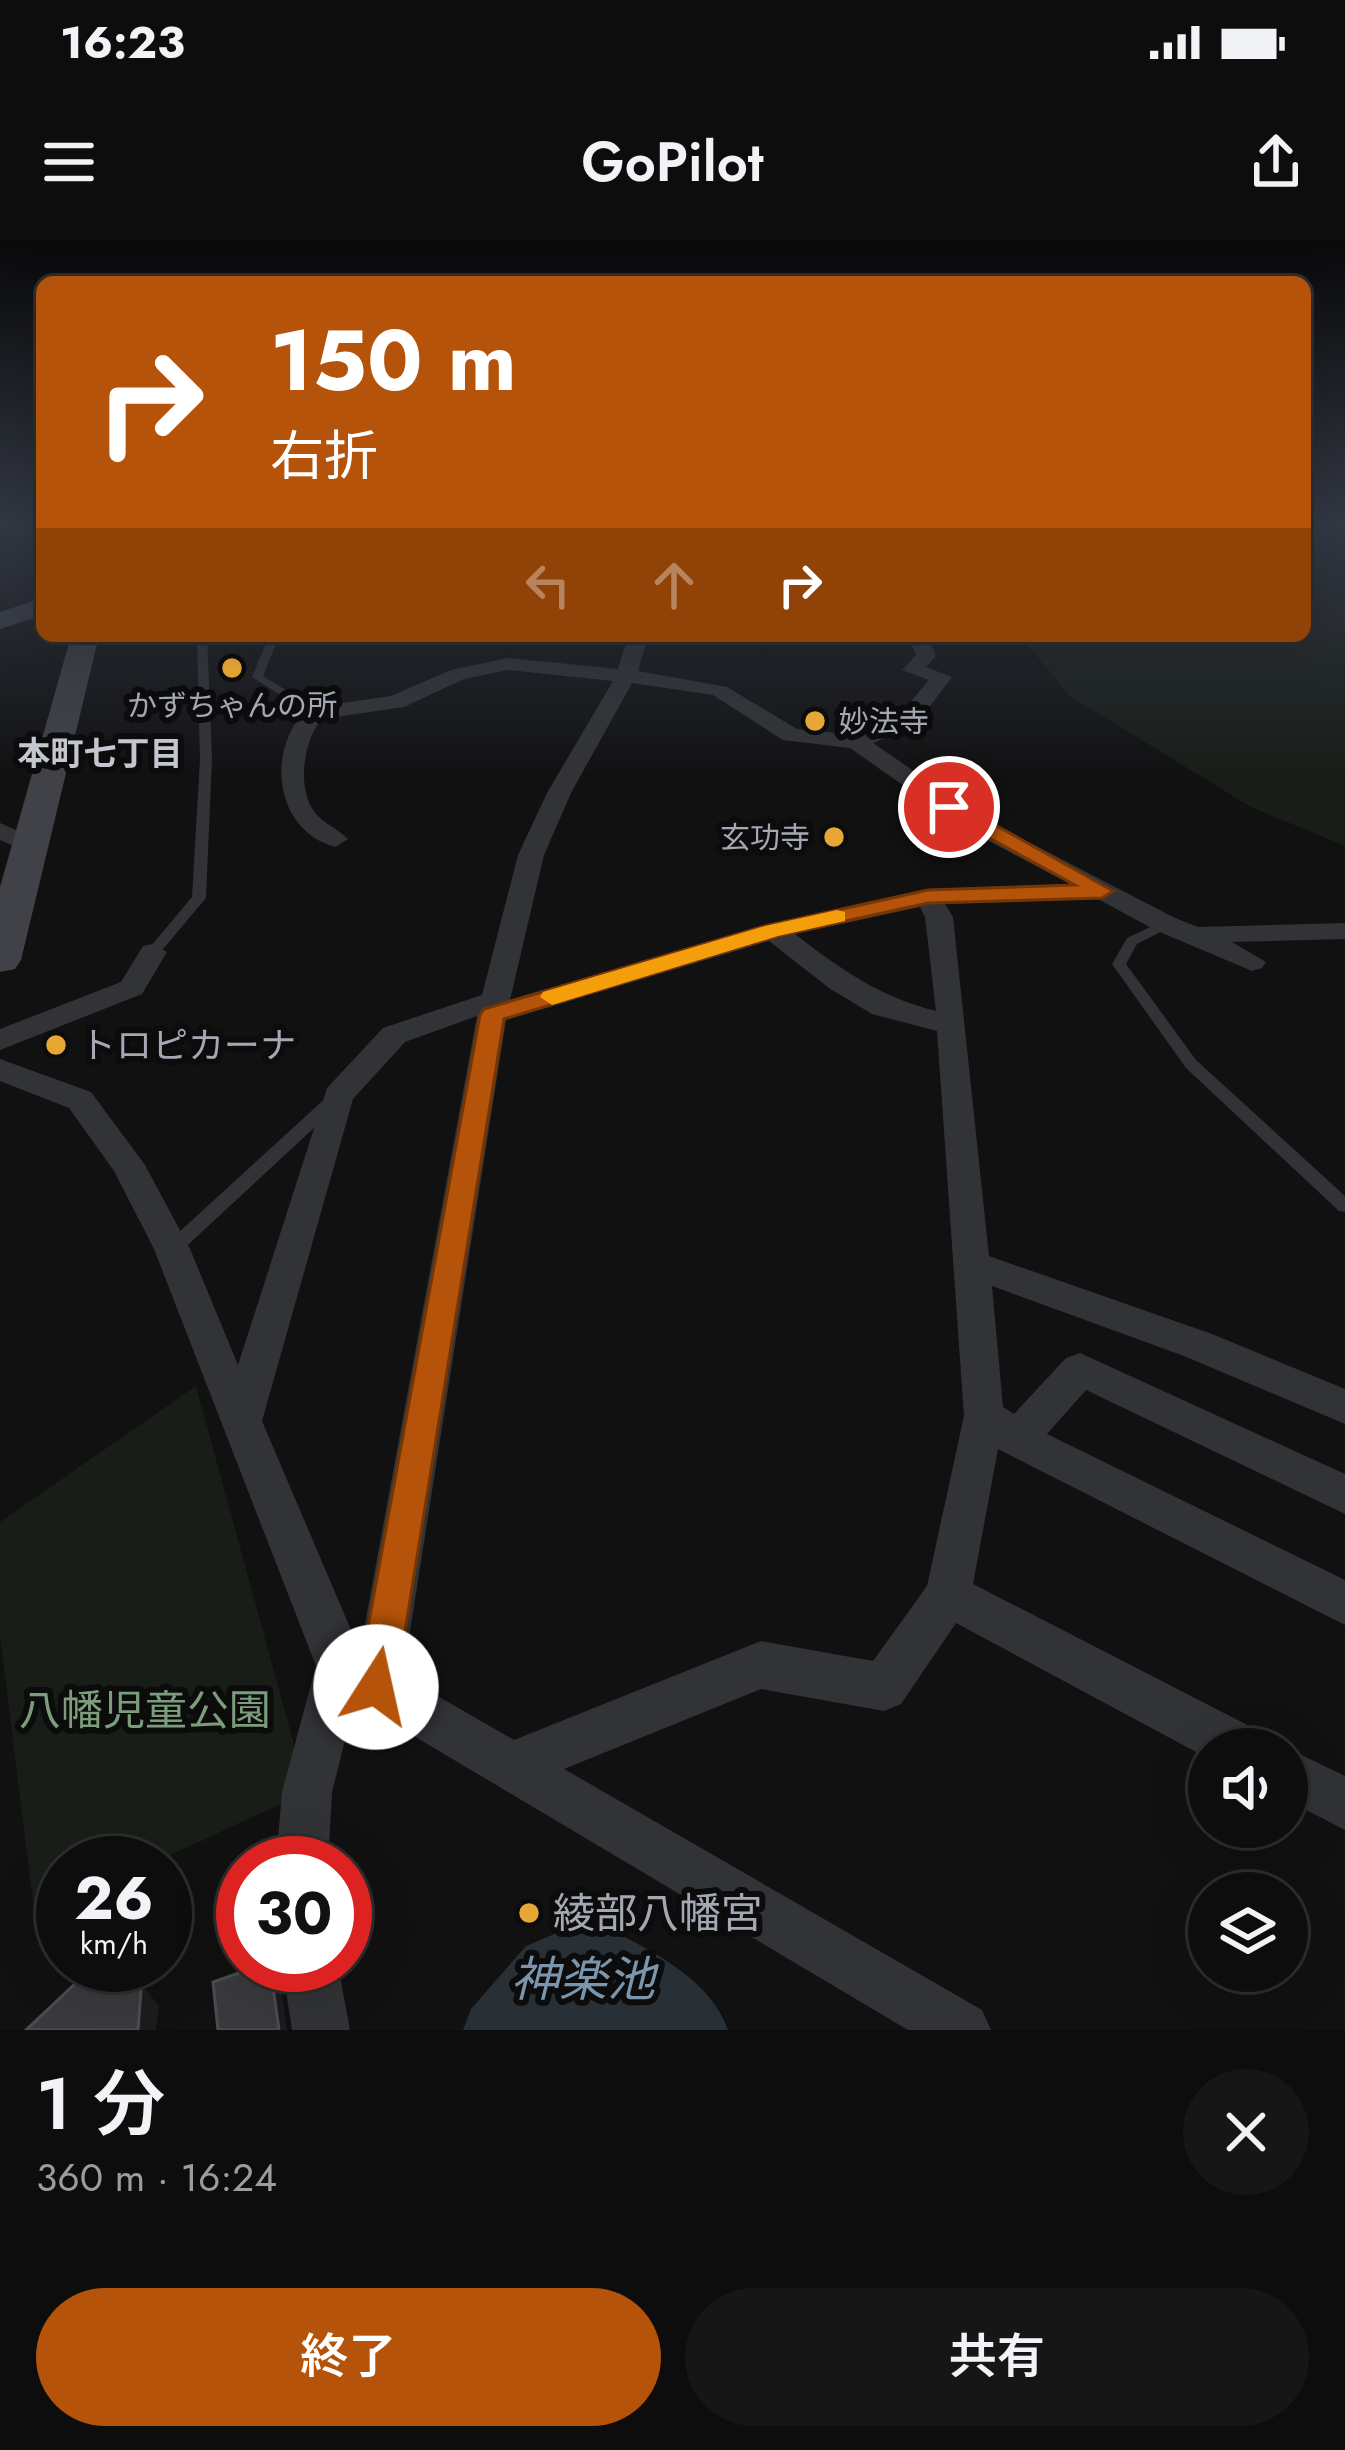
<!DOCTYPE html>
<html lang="ja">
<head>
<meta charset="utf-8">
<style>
	body { margin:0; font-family:Jost,"Noto Sans JP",sans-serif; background:#161617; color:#f1f3f6; height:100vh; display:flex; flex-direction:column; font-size:45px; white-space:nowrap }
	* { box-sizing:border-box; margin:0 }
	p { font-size:39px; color:#9a9c9e }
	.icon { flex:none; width:66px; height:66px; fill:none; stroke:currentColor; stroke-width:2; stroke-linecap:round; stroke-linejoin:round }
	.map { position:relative; height:1790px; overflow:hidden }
	.sheet { display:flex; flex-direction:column; background:#0d0d0e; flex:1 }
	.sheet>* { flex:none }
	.hud { position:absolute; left:36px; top:36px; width:1275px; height:366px; border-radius:18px; box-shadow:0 12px 48px #0002,0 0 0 3px #2d2d2e; background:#b45309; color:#fff; overflow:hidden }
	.buttons { position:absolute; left:1188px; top:1488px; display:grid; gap:24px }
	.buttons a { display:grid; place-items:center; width:120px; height:120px; border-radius:50%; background:#0d0d0e; box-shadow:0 12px 48px #0002,0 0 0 3px #2d2d2e; font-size:60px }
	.speed { position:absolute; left:36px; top:1596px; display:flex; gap:24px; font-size:60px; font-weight:700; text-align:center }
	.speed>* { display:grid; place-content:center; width:156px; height:156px; border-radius:50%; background:#0d0d0e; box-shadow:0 12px 48px #0002,0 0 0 3px #2d2d2e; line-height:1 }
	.speed small { font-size:30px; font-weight:400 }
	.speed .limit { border:18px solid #d22; background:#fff; color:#111 }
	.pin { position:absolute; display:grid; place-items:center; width:102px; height:102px; color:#fff; margin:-51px; border:6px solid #fff; border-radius:50%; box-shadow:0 3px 12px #0007 }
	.me { position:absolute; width:132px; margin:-66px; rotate:10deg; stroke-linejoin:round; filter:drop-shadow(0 0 9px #0008) }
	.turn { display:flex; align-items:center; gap:42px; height:252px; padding:0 36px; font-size:54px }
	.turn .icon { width:156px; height:156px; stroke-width:2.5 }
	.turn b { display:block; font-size:84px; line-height:102px }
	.lanes { display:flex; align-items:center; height:114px; padding:0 36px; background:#0003; justify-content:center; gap:60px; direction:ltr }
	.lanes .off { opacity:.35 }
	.round { display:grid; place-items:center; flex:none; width:126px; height:126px; border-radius:63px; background:#161617 }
	.head { display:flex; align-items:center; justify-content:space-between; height:204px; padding:0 36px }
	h1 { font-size:72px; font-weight:600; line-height:90px }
	.cta { display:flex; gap:24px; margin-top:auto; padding:24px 36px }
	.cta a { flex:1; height:138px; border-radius:72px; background:#b45309; color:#fff; font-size:48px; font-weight:600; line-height:138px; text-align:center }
	.cta a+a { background:#161617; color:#f1f3f6 }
	.status { display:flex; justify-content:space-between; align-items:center; height:84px; padding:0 60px; background:#0d0d0e; direction:ltr }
	.status svg { height:33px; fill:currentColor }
	header { display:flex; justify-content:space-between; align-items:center; height:156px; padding:0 36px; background:#0d0d0e; font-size:54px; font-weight:600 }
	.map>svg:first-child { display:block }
	.green { fill:#181d18 }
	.water { fill:#283035 }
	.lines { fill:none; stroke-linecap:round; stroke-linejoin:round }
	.lane { fill:#323337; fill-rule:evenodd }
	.street { fill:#323337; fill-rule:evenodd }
	.secondary { fill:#404247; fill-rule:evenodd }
	.shaded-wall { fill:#1c1c1e }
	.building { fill:#3a3a3e; stroke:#4a4c50; stroke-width:3 }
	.route { fill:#b45309; stroke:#753606; stroke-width:3 }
	.slow { fill:#f59e0b }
	.poi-dot { fill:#e7a734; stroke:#0c0c0d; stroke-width:4.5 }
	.labels { text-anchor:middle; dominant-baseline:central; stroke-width:12; stroke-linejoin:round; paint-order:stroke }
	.far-poi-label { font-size:30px; fill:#a3a8b2; stroke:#0c0c0d }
	.far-neighbourhood-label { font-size:33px; font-weight:bold; fill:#c4c7cf; stroke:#0c0c0d }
	.poi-label { font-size:36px; fill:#a3a8b2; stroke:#0c0c0d; text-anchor:start }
	.near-park-label { font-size:42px; fill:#7b9d7c; stroke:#0c0c0d }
	.near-poi-label { font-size:42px; fill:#a3a8b2; stroke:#0c0c0d; text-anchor:start }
	.near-water-label { font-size:48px; font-style:italic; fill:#7b96ac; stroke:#0c0c0d }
</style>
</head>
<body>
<div class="status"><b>16:23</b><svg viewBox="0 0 49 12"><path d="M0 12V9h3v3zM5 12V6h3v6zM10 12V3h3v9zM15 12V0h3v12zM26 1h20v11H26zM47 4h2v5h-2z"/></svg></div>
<header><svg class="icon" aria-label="menu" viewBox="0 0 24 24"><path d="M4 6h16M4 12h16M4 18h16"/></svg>GoPilot<svg class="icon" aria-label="share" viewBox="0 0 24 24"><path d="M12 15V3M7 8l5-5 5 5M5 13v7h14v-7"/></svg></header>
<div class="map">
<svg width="1345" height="1790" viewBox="0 0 1345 1790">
	<rect width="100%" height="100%" fill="#111112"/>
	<path class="green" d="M1305,286H1345V606L1251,567L1070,456L1020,396H1305Z
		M196,1146L307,1552L153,1623H63V1665L35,1678L0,1396V1282Z"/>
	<path class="water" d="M590,1679C639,1705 709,1734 728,1790H463L471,1769L526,1706Z"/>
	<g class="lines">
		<path class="lane" d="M197,396H207L212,519L206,658L158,715L153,716L146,712L192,657L200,519Z
			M269,396H279L263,436L320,471V475H312L252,437Z
			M1165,680L1172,684L1170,687L1137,704L1126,724L1196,820L1345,956V972L1339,971L1186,828L1112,724L1127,698Z
			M335,854L341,855L343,859L341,863L178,1014H166L163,1009L166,1004L329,855Z"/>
		<path class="street" d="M628,396H648L638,431L727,447L797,489L854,495L898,477L929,440L902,430L916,415L908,396H928L936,416L926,427L952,437L914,487L873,503L982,578L1175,678L1198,687L1345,683V699L1232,702L1266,722L1262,728L1252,731L1155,690L1098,659L945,664L953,677L989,1016L1212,1094L1345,1149V1184L1184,1116L992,1046L1003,1167L1014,1174L1066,1118L1080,1113L1345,1234V1274L1086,1150L1047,1194L1345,1340V1385L998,1209L973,1344L1259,1491L1266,1509H1209V1519L956,1383L901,1464L884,1471L761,1449L564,1529L982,1770L991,1790H908L355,1461L332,1552L328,1623H276L282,1552L316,1426L154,1009L114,931L69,868L0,841V819L91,852L145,925L190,1009L238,1125L327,848L383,788L482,755L518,615L547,553L613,441L508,430L464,439L404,467L322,479C303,500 296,550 316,574C325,584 338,589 348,599L335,607C274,590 265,509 308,468L391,456L451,430L508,418L618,429ZM632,443L713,455L783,500L850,508L964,588L1070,644L928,649L763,685L510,760L544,615L571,553ZM920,667L925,677L936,771C880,757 840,729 795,694ZM769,701L829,748L872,774L937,791L964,1176L927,1346L873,1421L761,1401L514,1500L403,1436L506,780ZM477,776L360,1411L262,1181L353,859L405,802Z
			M0,583L41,601L45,606L32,614L0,600Z
			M153,704L167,712L142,754L0,810V789L121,742L143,706Z
			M1287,1508L1345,1536V1590L1287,1560Z
			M282,1725H338L350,1790H292Z"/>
		<path class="secondary" d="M42,358V375L0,389V372Z
			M71,396H99L21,720L15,729L0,732V647Z"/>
	</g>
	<path class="shaded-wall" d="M121,1725L128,1727L159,1766L156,1790H138Z
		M270,1725L279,1733L287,1790H279Z"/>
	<path class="building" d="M95,1725H121L141,1751L138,1790H26Z
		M262,1725H270L279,1790H218L213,1742Z"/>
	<linearGradient id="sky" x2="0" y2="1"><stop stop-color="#09090a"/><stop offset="0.53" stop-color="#323844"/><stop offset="1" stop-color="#323844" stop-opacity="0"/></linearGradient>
	<rect width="1345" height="537" fill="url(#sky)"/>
	<path class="route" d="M942,563H956L1113,651L1102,658L928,663L778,696L504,779L396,1447L390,1461L376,1467L363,1461L357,1447L480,775L484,769L765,686L928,650L1075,645L942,572Z"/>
	<path class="slow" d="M837,670L845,672V681L778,696L552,765L540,757L543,752L765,686Z"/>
	<g class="poi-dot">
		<circle cx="232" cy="428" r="12"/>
		<circle cx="815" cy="481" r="12"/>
		<circle cx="834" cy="597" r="12"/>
		<circle cx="56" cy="805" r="12"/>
		<circle cx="529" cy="1673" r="12"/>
	</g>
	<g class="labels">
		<g class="far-poi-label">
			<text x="232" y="465">かずちゃんの所</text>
			<text x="839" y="481" text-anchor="start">妙法寺</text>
			<text x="810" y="597" text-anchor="end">玄功寺</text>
		</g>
		<g class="far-neighbourhood-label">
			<text x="100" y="513">本町七丁目</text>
		</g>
		<g class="poi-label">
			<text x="80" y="805">トロピカーナ</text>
		</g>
		<g class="near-park-label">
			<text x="145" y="1470">八幡児童公園</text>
		</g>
		<g class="near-poi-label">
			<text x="553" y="1673">綾部八幡宮</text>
		</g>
		<g class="near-water-label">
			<text x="583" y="1739">神楽池</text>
		</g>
	</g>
</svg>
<div class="buttons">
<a><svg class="icon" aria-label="sound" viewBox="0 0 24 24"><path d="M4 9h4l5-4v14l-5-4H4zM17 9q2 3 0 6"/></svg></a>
<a><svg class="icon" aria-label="layers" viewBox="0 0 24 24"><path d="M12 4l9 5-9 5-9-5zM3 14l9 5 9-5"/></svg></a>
</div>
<div class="speed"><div>26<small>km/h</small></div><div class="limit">30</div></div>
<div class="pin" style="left:949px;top:567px;background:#d93025"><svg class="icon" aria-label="arrive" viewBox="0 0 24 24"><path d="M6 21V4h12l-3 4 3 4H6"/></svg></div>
<svg class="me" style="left:376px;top:1447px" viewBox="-20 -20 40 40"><circle r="19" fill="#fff"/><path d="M0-13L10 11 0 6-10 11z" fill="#b45309"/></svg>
<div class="hud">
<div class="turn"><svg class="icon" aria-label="right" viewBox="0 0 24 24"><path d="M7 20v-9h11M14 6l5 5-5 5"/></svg><div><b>150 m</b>右折</div></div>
<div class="lanes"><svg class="icon off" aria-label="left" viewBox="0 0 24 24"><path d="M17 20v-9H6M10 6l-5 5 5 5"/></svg><svg class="icon off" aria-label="ahead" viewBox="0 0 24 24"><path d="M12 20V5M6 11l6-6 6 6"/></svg><svg class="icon" aria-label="right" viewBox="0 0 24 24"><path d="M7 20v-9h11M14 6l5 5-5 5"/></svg></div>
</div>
</div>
<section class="sheet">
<div class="head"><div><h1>1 分</h1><p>360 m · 16:24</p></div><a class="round"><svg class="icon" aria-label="close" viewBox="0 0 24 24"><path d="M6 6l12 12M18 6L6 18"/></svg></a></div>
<div class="cta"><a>終了</a><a>共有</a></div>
</section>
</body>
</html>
